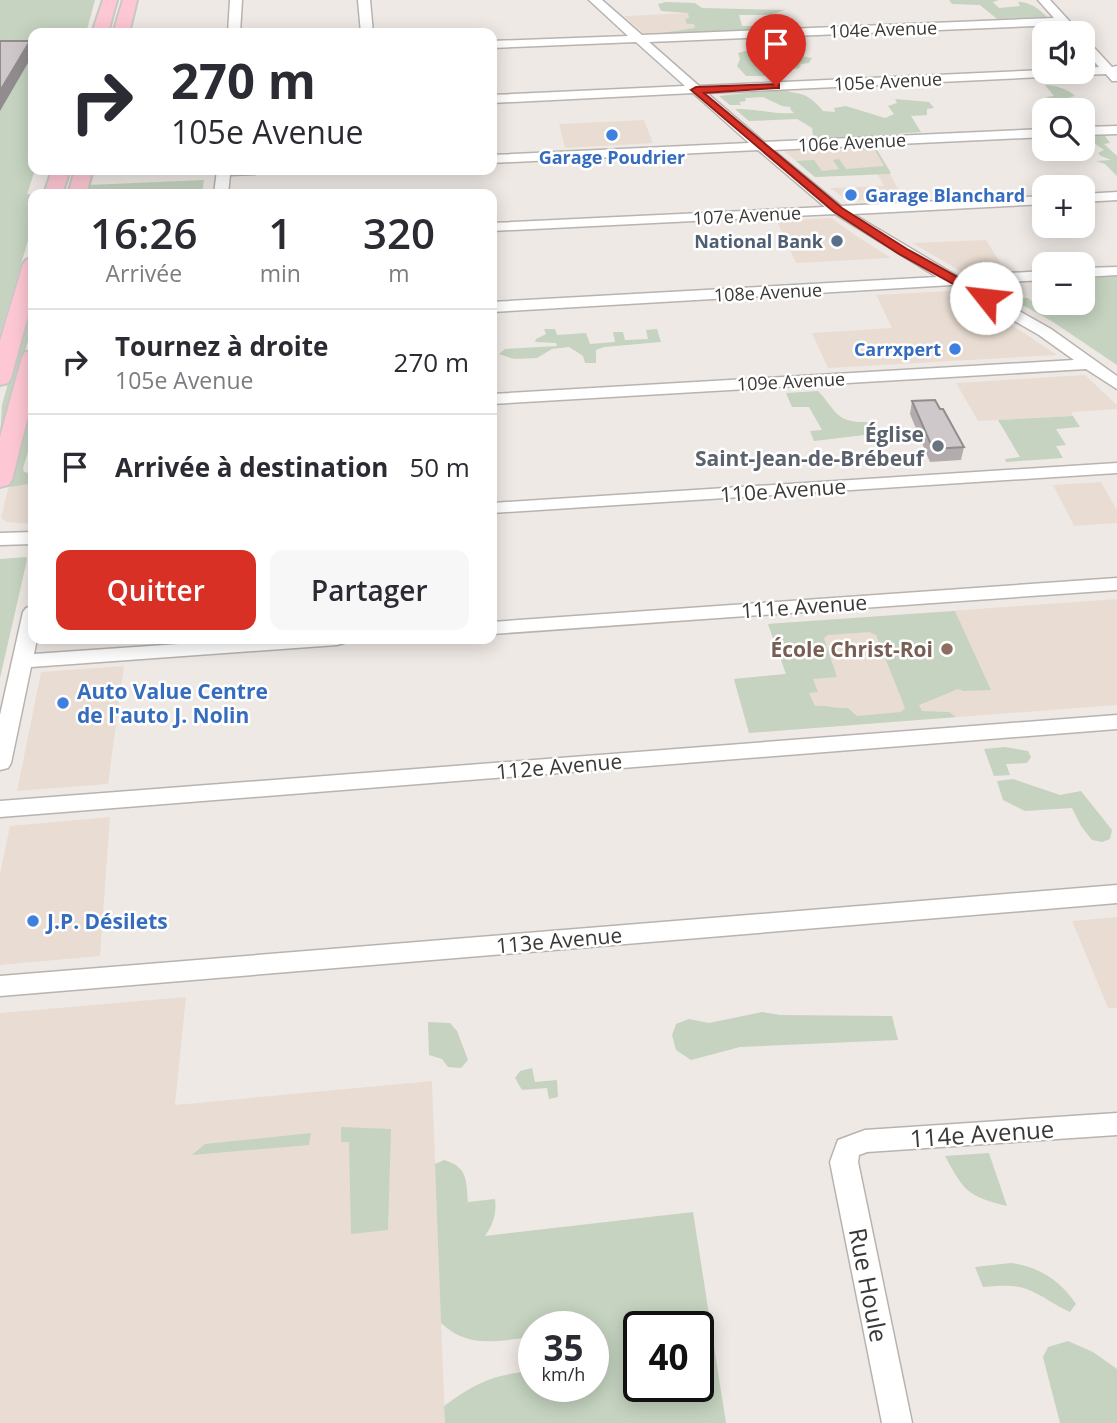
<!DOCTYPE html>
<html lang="fr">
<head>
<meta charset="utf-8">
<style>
	body { margin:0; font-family:"Open Sans",sans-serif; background:#f7f7f7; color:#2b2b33; height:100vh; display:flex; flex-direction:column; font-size:26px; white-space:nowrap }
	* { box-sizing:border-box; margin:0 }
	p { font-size:23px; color:#7c7c81 }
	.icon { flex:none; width:38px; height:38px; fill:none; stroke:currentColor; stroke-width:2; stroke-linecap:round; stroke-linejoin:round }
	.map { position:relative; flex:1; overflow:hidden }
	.drawer { position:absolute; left:28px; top:189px; width:469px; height:455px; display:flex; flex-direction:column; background:#fff; border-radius:14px; box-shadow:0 4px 18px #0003 }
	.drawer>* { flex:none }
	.banner { position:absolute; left:28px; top:28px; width:469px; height:147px; border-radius:14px; box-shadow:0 4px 18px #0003; background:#fff; color:#2b2b33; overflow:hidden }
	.fabs { position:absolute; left:1032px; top:21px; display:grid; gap:14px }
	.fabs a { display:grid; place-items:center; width:63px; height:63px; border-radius:14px; background:#fff; box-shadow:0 4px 18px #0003; font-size:35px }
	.speed { position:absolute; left:518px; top:1311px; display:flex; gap:14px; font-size:35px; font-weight:700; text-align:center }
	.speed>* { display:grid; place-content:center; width:91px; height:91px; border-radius:50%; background:#fff; box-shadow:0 4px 18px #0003; line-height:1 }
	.speed small { font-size:18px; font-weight:400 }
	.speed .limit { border:4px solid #111; border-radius:10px; background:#fff; color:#111 }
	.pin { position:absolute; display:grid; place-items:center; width:60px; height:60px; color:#fff; margin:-72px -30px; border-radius:50% 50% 50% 0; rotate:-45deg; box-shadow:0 0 7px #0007 }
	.pin .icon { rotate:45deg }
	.me { position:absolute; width:77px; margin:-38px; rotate:299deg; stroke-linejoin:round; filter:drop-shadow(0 0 5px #0008) }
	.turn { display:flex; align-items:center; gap:24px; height:147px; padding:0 28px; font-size:32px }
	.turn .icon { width:91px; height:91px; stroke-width:2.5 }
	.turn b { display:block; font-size:49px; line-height:60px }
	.eta { display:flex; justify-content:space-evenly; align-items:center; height:119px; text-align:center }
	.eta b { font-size:42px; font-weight:600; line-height:49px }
	.primary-button { display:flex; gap:14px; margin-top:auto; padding:14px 28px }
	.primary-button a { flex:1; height:80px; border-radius:14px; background:#d93025; color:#fff; font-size:28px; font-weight:600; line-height:80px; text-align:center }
	.primary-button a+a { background:#f7f7f7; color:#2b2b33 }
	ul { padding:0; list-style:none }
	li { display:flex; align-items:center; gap:21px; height:105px; padding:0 28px; border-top:2px solid #e1e1e2 }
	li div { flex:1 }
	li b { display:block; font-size:26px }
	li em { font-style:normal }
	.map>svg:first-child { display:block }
	.built { fill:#e9ddd3 }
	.green { fill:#c5d3c0; fill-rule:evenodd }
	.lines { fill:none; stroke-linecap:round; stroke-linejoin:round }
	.minor-casing { stroke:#b8b3af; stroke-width:3 }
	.major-casing { stroke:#c8c8c7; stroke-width:4 }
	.minor { fill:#fff; fill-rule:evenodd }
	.major { fill:#fdc8d3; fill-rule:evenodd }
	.wall { fill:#b2acaf }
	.shaded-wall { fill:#918c8e }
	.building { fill:#cfc8cb; stroke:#918c8e; stroke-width:2 }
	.route { fill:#d93025; stroke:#8d1f18; stroke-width:2 }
	.shop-dot { fill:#3f7fe0; stroke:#fff; stroke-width:2.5 }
	.service-dot { fill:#5c6f8a; stroke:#fff; stroke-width:2.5 }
	.worship-dot { fill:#6b7280; stroke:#fff; stroke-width:2.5 }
	.education-dot { fill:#8d6e63; stroke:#fff; stroke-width:2.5 }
	.labels { text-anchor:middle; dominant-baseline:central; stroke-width:5; stroke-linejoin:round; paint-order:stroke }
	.far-street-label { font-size:18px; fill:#3b3937; stroke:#fff }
	.far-shop-label { font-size:18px; font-weight:bold; fill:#366cbe; stroke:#fff }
	.far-service-label { font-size:18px; font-weight:bold; fill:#4e5e75; stroke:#fff; text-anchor:end }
	.worship-label { font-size:21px; font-weight:bold; fill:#5b616d; stroke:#fff; text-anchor:end }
	.street-label { font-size:21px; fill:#3b3937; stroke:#fff }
	.education-label { font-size:21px; font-weight:bold; fill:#785e54; stroke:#fff; text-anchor:end }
	.shop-label { font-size:21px; font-weight:bold; fill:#366cbe; stroke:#fff; text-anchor:start }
	.near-street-label { font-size:24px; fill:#3b3937; stroke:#fff }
</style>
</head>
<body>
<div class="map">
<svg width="1117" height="1423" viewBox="0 0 1117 1423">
	<rect width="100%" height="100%" fill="#efe9e5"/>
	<path class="built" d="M711,12L718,33L646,35L624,16Z
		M644,120L653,143L565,148L559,124Z
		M874,145L903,198L848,201L830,188L884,186L877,173L815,177L783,150Z
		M831,218L855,235L891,258L796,263L777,221Z
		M986,240L1006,272L966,274L912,243Z
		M951,291L1021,331L1057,355L828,368L812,333L892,328L876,295Z
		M1085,375L1117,405V409L1071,412L1073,416L978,421L956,383Z
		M33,479V524L6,522L1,518L10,481Z
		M1101,482L1117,510V523L1074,526L1053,485Z
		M1117,599V705L749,733L734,679L786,674L768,624Z
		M124,666L108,784L17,791L41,672Z
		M110,817L100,956L0,965V874L10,826Z
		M1117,917V1008H1108L1072,921Z
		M186,997L175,1105L432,1081L445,1423H0V1013Z"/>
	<path class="green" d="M0,0H95L86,33H33L35,170L27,194L33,195V224L0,334Z
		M949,0H999L993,2L999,8L1020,6L1018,2C1031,2 1039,9 1047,17L997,19L980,5L952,4Z
		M666,2L695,3L702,8L785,10L770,15H739L742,26H754L757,31L649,35L695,28L694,24H687L685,19L689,18L688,13L661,11L658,4Z
		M745,51H765V56L773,58L784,53L812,58L809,63L801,64L799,68L794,69L784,63L766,68L767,76H746L737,66L740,59L738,53Z
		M1045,85C1055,85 1068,89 1075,96L1067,98L1080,103L1083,110H1062L1057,107L1060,105L1046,97L1054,96Z
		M779,89C802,96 805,90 823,111L835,112L834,108L846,106L885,118L894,114L888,106L897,103L895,99L929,102L934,108L927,109V115L911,116L921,132L817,140L813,136L812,128L797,119L749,121L735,109C755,108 774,115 794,113L790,109L791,107L782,106L763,97L745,98L746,101L739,102L741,105H730L719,96Z
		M1093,136H1105L1110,143L1104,144L1117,156V176L1105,164L1096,161L1111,160L1101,156L1098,153L1104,150L1090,140Z
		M874,145L891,173L889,174L815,177L796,161L814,160L822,171L839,169L833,160L839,159L846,169L884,166L875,150H859L855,146Z
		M204,180L202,194H85L88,185Z
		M1117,276V365L1053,322L1012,299L1028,298L1039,308L1049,307L1052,312H1079L1076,305L1083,303V278Z
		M33,293V323L0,439L2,405Z
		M544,329H555L557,335L586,333L590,344L615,342L613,332H623L625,340L648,339L646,330L657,329L661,342L604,347L596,350V363H585L583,356L569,347L552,349L537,358L514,359L499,354L505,349L557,346L556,343L535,342L536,339L546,334Z
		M818,391C836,410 835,423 867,422L873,434L814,441L810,431L822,430L809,407H792L786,393Z
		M33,392V436L23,468L24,472L33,474V483L11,487L9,486Z
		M1073,416L1080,427L1056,429L1066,445L1056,446L1063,458L1006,462L1005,459L1020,457L998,420Z
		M26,557L27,560L0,678V559Z
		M955,611L991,690L963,691L958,689L919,705L922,711L949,712L956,717L749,733L734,679L786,674L768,624ZM869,632L876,635L905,708L901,712L857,716L848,708C836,709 827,705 815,706L809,693L818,692L813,679L837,677L824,638L828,635Z
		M1005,747L1028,751L1031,757L1027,763L1006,764L1010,775L994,776L984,749Z
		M1013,779L1060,795L1081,791L1112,830L1110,839L1102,842L1092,840L1081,826L1072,808L1025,811L1003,800L997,781Z
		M762,1012L780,1015L892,1016L898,1040L740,1047L691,1060L676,1050L672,1035L676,1024L689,1019L709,1023Z
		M428,1022L450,1023L457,1031L468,1060L461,1068L448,1067L442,1059L429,1055Z
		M532,1068L535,1082L557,1080L558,1097L549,1099L547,1088L522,1090L515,1078L520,1071Z
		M341,1127L391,1129L388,1230L351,1234L349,1142H341Z
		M311,1133L309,1145L192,1155L205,1144Z
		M989,1153L991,1159L1007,1206C967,1196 964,1191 945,1156Z
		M444,1160C468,1167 466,1180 468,1202L495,1199C497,1213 493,1225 485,1236L693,1212L726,1423H445L444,1406C477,1382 494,1374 534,1371V1386H593V1326H534V1337C497,1340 470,1350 441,1323L435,1164ZM639,1326H698V1386H639Z
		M1011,1263C1039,1267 1060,1280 1076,1304L1070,1312C1056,1306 1042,1295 1029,1290C1015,1284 998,1286 983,1287L975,1267Z
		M1068,1341L1093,1352L1117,1369V1423H1060L1043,1357L1048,1347Z"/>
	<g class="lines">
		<defs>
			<path id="minor" d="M230,0H242L240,33H228Z
				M358,0H370L373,33H361Z
				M589,0H602L642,35L1054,18L1038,0H1050L1073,25V29H1065L1060,25L649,42L699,86L1045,70L1083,72V68L1099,67L1083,49V39L1087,40L1112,67L1117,66V81H1112L1106,74L707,93L764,142L1045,129V137L773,150L841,206L1045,196V204L853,214L957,276L1045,271V280L971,284L1051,329L1117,376V389L1086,369L492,404V394L1074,360L1039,335L952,285L492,312V302L937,277L835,214L492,231V223L825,207L758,150L492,163V155L749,143L693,93L492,103V95L685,86L636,42L492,48V41L628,36Z
				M1117,126V134L1083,135V127Z
				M217,170H262L255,174L230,175L228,194H214Z
				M1117,192V200L1083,202V194Z
				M1117,267V275L1083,277V268Z
				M1117,463V473L492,513V503Z
				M33,532V544L0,545V533Z
				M1117,578V590L492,634V622Z
				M33,606V639H37L34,654L251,639H347L344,643L337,645L31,667L11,763L8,768L0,770V715L23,612L26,608Z
				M1117,715V729L0,817V801Z
				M1117,885V903L0,996V976Z
				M1117,1113V1135L867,1152L859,1155L858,1162L912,1423H882L830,1162L838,1140L865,1130Z"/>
			<path id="major" d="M103,0H117L108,33H92Z
				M123,0H137L129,33H113Z
				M52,170H70L62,194H44Z
				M75,170H93L86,194H68Z
				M33,258V298L11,378L8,383L0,385V341L23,264L26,260Z
				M33,351V397L12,480L8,485L0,487V437L22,357L25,352Z"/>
		</defs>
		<use href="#minor" class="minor-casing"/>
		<use href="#major" class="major-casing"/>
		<use href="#minor" class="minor"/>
		<use href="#major" class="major"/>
	</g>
	<path class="wall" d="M912,401L940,409L964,447L961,460L930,462L910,414Z"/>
	<path class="shaded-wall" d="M30,41L32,56L0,111V91Z"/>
	<path class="building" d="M0,41H30L0,91Z
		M935,400L940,409H943L964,447L933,449L912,401Z"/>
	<path class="route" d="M779,84V88H776L704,93L842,208L907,249L990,295V300H982L899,254L834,212L691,90L696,87Z"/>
	<g class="shop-dot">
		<circle cx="612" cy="135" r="7"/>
		<circle cx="851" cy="195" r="7"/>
		<circle cx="955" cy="349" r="7"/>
		<circle cx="63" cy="703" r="7"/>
		<circle cx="33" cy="921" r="7"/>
	</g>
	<circle class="service-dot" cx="837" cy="241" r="7"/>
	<circle class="worship-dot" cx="938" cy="446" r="7"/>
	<circle class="education-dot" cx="947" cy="649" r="7"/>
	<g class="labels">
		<g class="far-street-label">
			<text transform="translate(883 29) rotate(-2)">104e Avenue</text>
			<text transform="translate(888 81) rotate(-3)">105e Avenue</text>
			<text transform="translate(852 142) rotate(-3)">106e Avenue</text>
			<text transform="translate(747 215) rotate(-3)">107e Avenue</text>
			<text transform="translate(768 292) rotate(-3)">108e Avenue</text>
			<text transform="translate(791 381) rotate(-3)">109e Avenue</text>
		</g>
		<g class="far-shop-label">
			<text x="612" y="157">Garage Poudrier</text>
			<text x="865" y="195" text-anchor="start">Garage Blanchard</text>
			<text x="941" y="349" text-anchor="end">Carrxpert</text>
		</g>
		<g class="far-service-label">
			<text x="823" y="241">National Bank</text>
		</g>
		<g class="worship-label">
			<text x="924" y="434">Église<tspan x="924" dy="24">Saint-Jean-de-Brébeuf</tspan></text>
		</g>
		<g class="street-label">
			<text transform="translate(783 490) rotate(-4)">110e Avenue</text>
			<text transform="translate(804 606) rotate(-4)">111e Avenue</text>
			<text transform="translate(559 766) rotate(-5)">112e Avenue</text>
			<text transform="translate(559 940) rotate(-5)">113e Avenue</text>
		</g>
		<g class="education-label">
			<text x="933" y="649">École Christ-Roi</text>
		</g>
		<g class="shop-label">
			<text x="77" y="691">Auto Value Centre<tspan x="77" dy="24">de l'auto J. Nolin</tspan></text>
			<text x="47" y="921">J.P. Désilets</text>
		</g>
		<g class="near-street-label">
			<text transform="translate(982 1133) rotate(-4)">114e Avenue</text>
			<text transform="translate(869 1285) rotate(79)">Rue Houle</text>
		</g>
	</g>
</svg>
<div class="fabs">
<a><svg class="icon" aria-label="sound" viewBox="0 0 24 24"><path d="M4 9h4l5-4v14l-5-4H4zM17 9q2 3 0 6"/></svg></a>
<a><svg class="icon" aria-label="search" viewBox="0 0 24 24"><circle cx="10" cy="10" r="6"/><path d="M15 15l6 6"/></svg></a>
<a>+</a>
<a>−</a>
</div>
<div class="speed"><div>35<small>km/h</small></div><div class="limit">40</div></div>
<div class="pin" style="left:776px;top:86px;background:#d93025"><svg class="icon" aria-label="arrive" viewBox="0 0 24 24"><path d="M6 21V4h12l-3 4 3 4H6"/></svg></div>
<svg class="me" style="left:986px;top:298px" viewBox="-20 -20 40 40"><circle r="19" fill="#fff"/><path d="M0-13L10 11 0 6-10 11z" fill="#d93025"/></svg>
<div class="banner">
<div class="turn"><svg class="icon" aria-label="right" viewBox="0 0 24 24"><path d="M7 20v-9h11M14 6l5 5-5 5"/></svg><div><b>270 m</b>105e Avenue</div></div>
</div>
<section class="drawer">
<div class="eta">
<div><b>16:26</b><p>Arrivée</p></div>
<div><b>1</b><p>min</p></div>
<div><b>320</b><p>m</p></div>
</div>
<ul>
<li><svg class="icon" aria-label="right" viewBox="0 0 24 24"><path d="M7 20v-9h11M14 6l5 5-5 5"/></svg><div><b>Tournez à droite</b><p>105e Avenue</p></div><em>270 m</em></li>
<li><svg class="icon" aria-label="arrive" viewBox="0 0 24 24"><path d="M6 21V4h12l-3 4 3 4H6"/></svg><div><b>Arrivée à destination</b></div><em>50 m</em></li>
</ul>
<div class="primary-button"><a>Quitter</a><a>Partager</a></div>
</section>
</div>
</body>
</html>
